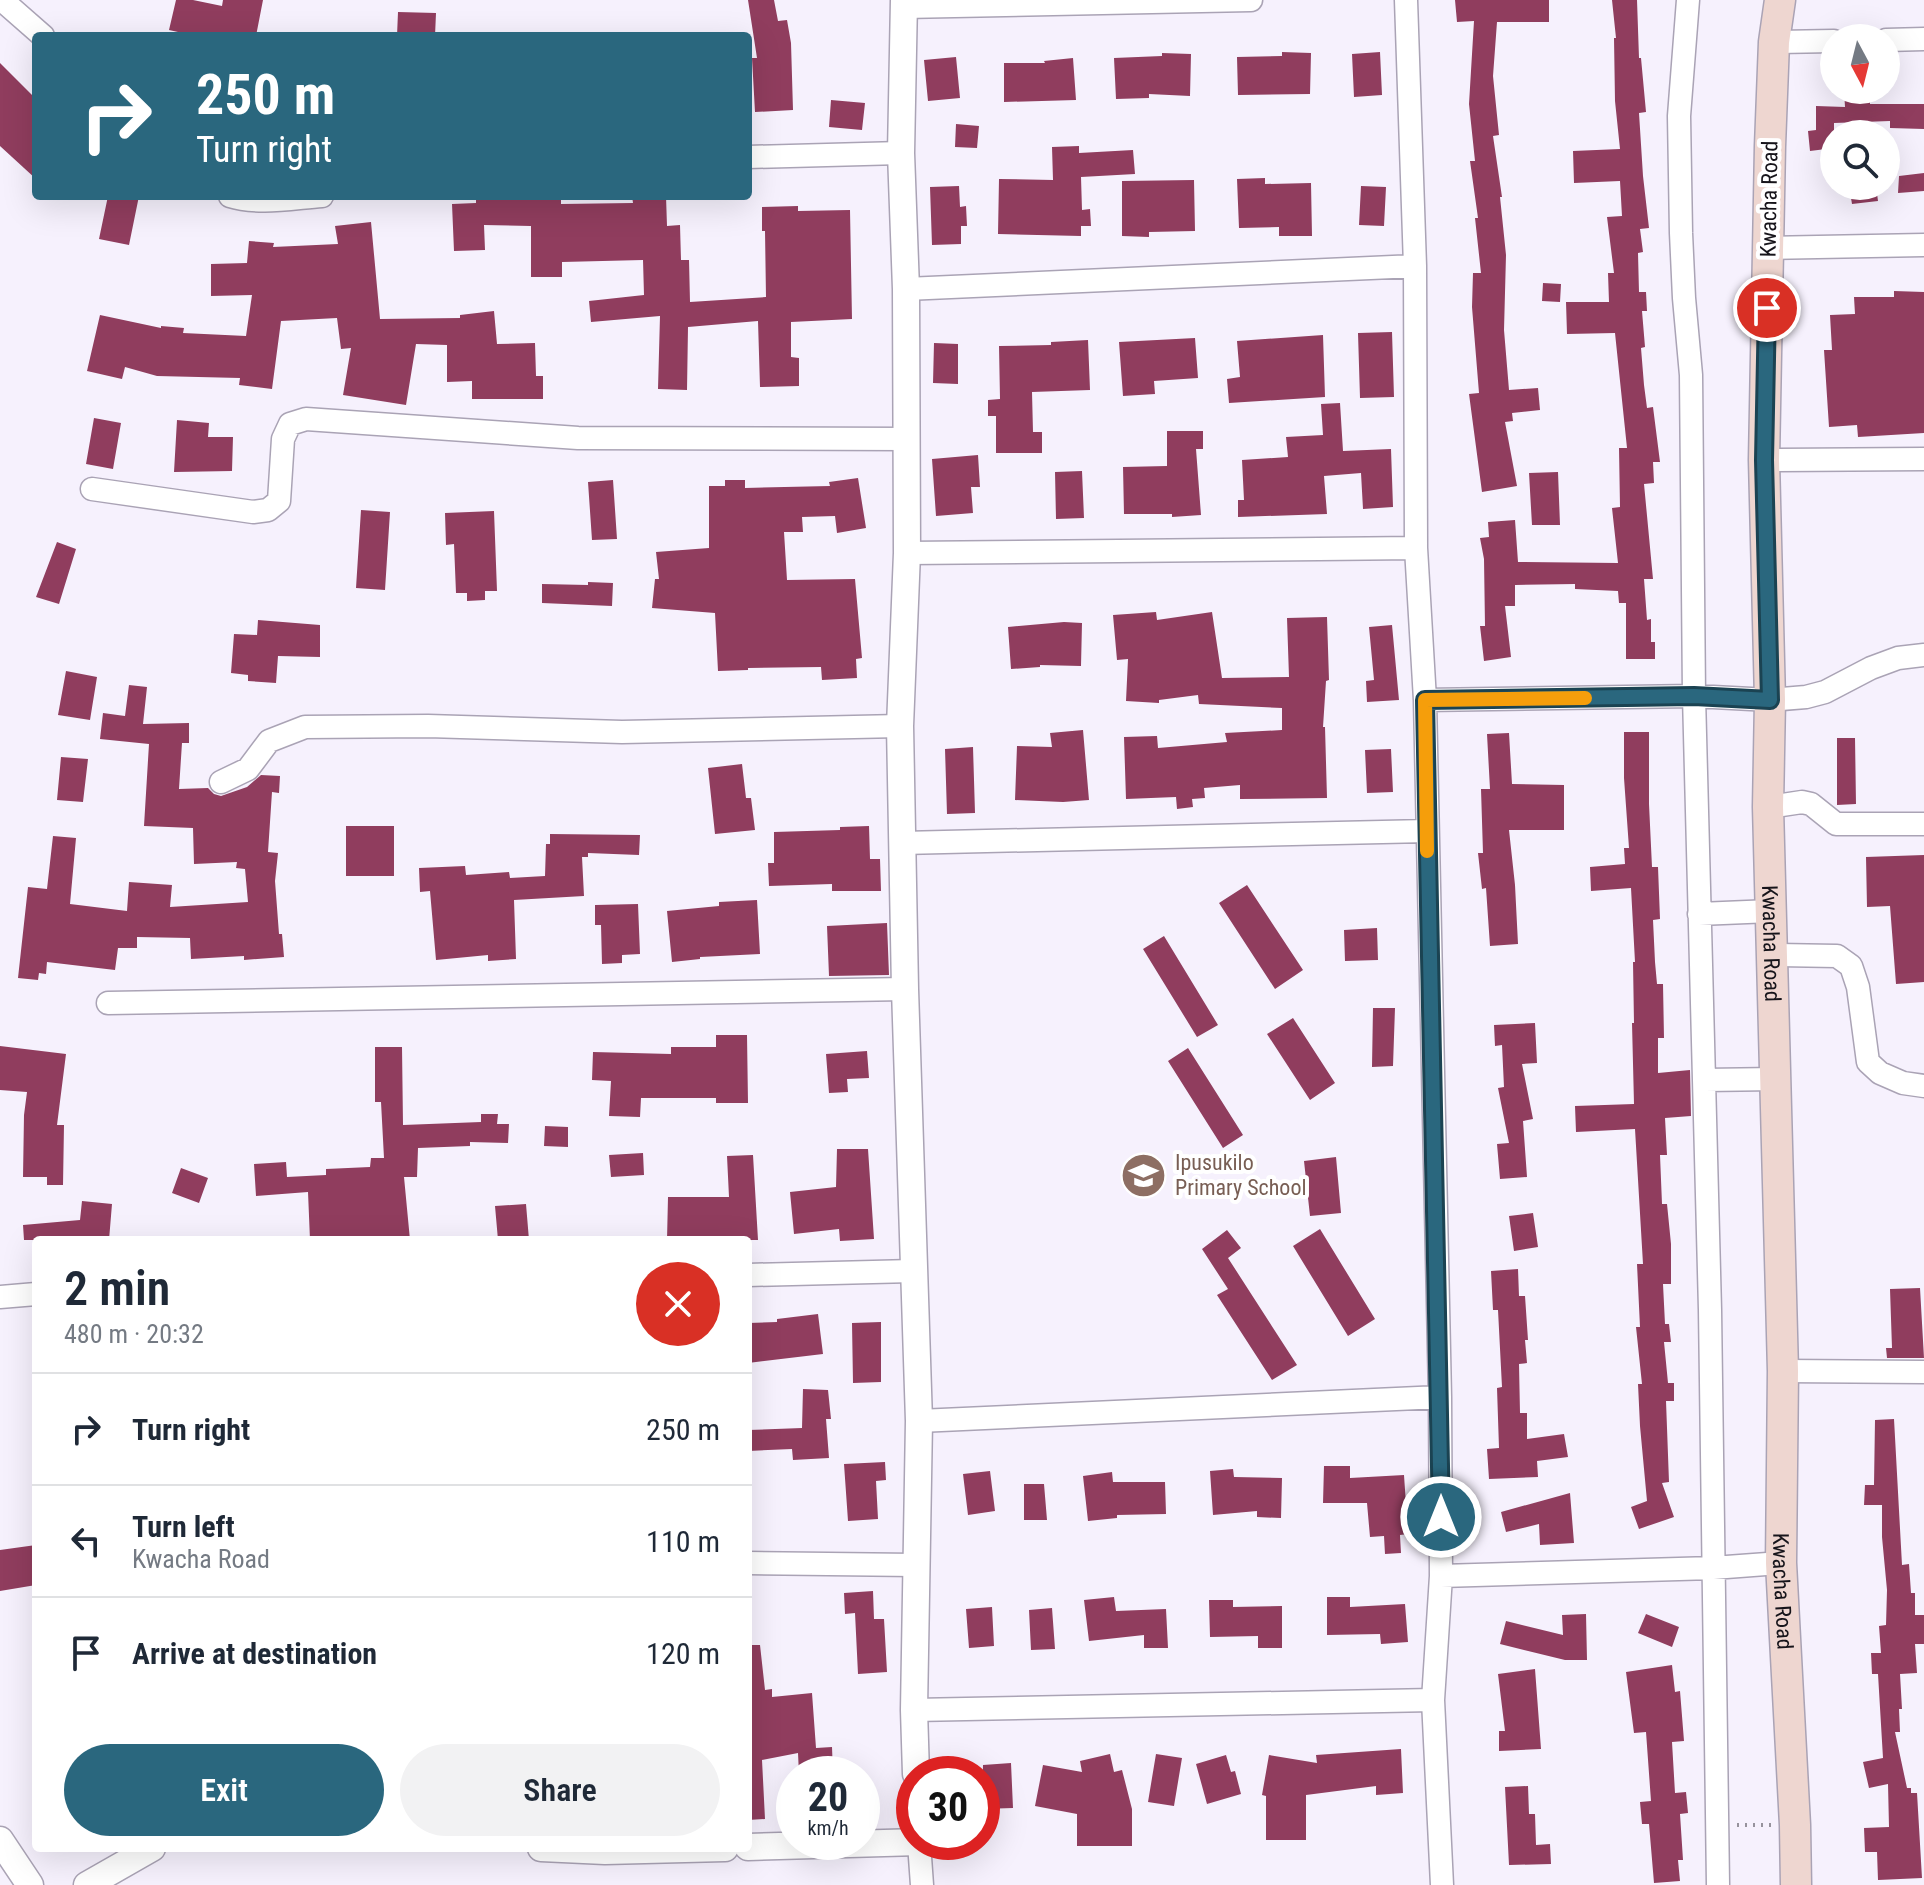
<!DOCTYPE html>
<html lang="en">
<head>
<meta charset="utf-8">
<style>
	body { margin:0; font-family:"Roboto Condensed",sans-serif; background:#f2f2f3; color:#1f2937; height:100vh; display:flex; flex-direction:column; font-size:30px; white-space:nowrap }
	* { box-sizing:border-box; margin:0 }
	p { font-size:26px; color:#747a83 }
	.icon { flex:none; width:44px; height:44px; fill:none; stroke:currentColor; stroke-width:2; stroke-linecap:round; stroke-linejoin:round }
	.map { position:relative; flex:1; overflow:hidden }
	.panel { position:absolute; left:32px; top:1236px; width:720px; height:616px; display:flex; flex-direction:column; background:#fff; border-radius:8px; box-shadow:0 8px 32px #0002 }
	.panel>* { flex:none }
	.banner { position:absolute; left:32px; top:32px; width:720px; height:168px; border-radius:8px; box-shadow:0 8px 32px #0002; background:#2a677e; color:#fff; overflow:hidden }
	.needle { width:52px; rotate:173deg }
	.buttons { position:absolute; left:1820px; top:24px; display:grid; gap:16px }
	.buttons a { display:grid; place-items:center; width:80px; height:80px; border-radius:50%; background:#fff; box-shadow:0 8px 32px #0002; font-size:40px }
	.speed { position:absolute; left:776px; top:1756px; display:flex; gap:16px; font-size:40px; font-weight:700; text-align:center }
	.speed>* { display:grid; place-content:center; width:104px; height:104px; border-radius:50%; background:#fff; box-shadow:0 8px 32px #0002; line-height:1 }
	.speed small { font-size:20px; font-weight:400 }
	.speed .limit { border:12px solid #d22; background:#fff; color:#111 }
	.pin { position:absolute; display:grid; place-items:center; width:68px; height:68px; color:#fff; margin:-34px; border:4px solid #fff; border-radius:50%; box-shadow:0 2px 8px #0007 }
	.me { position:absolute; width:88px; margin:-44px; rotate:0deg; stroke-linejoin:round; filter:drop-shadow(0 0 6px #0008) }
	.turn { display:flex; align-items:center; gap:28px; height:168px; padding:0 32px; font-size:36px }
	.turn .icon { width:104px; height:104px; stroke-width:2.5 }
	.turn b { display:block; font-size:56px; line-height:68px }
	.round { display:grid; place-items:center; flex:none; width:84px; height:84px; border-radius:42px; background:#f2f2f3 }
	.summary { display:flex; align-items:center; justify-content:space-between; height:136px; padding:0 32px }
	h1 { font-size:48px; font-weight:600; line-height:60px }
	.cta { display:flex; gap:16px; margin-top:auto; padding:16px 32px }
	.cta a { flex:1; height:92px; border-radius:48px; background:#2a677e; color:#fff; font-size:32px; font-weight:600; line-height:92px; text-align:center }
	.cta a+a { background:#f2f2f3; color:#1f2937 }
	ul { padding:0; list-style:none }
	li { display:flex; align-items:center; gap:24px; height:112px; padding:0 32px; border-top:2px solid #e0e1e3 }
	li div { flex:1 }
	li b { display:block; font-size:30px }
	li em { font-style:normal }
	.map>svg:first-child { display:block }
	.building { fill:#903d5e }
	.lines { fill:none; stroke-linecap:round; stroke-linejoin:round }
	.minor-casing { stroke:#aaa3b5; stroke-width:25 }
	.tertiary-casing { stroke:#aaa3b5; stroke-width:29 }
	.secondary-casing { stroke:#aaa3b5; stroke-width:33 }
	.path { stroke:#96929c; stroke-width:4; stroke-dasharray:2 6; stroke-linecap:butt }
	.minor { stroke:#fff; stroke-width:22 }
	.tertiary { stroke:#fff; stroke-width:26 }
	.secondary { stroke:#eed6d0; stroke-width:30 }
	.route-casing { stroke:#1b4352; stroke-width:20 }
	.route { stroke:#2a677e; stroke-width:14 }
	.slow { stroke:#f59e0b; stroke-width:14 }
	.labels { text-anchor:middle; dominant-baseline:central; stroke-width:8; stroke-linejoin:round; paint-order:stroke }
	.street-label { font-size:22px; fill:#16141a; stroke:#fff }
	.education-label { font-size:22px; fill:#785e54; stroke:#fff; text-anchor:start }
</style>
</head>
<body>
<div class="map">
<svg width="1924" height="1885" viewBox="0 0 1924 1885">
	<rect width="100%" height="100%" fill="#f6f1fd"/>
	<path class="building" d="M176,0H193L222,6L223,0H263L256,36H196L169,30Z
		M748,0H774L778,21L787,20L791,43L793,110L755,112L752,58H757Z
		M1455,0H1549V22H1497L1493,76L1499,135L1493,136L1502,197H1500L1506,255L1504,330L1509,390L1538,388L1540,410L1512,413L1513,421L1505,422L1517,486L1482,492L1469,394L1479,393L1472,307L1473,273H1481L1475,218H1478L1470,161H1475L1469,104L1474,21L1457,22Z
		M1612,0H1637L1639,58H1641L1646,112L1639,113L1643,176L1649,228L1640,229L1643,252L1638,253L1639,292H1646L1647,311H1642L1645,347L1641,348L1644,385L1647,408L1653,407L1660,462H1653L1654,483L1644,484L1653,579H1644L1647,620L1651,619V642H1655V659H1626V603H1619L1618,591L1575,589V584L1515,585V606H1505L1511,657L1484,661L1480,626H1485L1484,559L1480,538L1489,537L1488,522L1515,520L1518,562L1618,563L1612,508L1620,507L1619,448H1627L1615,333L1567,334L1566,302H1609L1608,273H1614L1607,217L1622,216L1620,181L1574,183L1573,151L1620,149L1615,101L1614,38H1616Z
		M398,12L436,13L435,36H397Z
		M1282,52L1311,53L1310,94L1238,95L1237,57L1282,56Z
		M1380,52L1382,95L1354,97L1352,54Z
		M1162,53L1191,54L1190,96L1149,94V98L1116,99L1114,58L1162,56Z
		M956,57L960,98L928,101L924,60Z
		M1073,58L1076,100L1004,102V63H1045L1044,61Z
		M0,63L36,99V179L0,146Z
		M1844,90H1870V104H1924V129L1890,128V121L1834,123V148L1810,151L1808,131L1816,130V106L1845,107Z
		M831,100L865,103L862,130L829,127Z
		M956,124L979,126L977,148L955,147Z
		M1079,146V153L1133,150L1135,174L1081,177L1082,210L1090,209L1091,226H1081V236L998,234L999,179L1053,180L1052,147Z
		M1924,173V191L1898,193L1899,176Z
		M1265,178V184L1311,183L1312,236H1279V227L1239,228L1237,179Z
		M1194,180L1195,231L1149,232V237L1122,236V181Z
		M959,186L960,207L966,206L967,226H961V244L932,245L930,187Z
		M1361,186L1386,187L1384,226L1359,225Z
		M1849,186H1876L1878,201L1852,204Z
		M108,196H139L129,245L99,239Z
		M476,196H561V204L633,203L632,196H666L667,226L680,225L681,260H689L690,302L766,297L765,231H762V207L798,206V211L850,210L852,319L791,322V357L799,358V386L760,387L758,321L688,327L687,390L658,389L660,316L591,322L589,301L644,295L643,260L562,262V277H531V226L484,225L485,250L454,251L452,204L476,203Z
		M371,222L380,319L460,318V315L494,311L497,344L535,343L536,376H543V399H472V381L447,382V345L416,344L406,405L343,395L351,348L341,349L337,318L281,321L272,389L239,385L240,378L157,376L125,367L122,379L87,371L100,315L161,328V326L184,328L183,333L246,336L252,295L211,296V264L247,263L249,241L274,243L273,247L338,244L335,226Z
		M1543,283L1561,284L1560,302L1542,301Z
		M1894,291L1924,292V433L1858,437L1857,425L1829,427L1824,350H1832L1830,315L1855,314L1854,297H1894Z
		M1392,332L1394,397L1360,398L1358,333Z
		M1323,335L1325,397L1229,403L1227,379L1240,377L1237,341Z
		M1195,338L1198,378L1154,381L1155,394L1123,396L1119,342Z
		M1088,340L1090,390L1032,392L1033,432H1042V453H996V416H988V400L1000,399L999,346L1051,345V342Z
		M934,343L958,344V384L933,383Z
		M1340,403L1343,451L1391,449L1393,507L1363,509L1361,473L1324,476L1327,514L1238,517V500H1244L1242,460L1288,457L1286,437L1323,435L1321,404Z
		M94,418L121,423L113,469L86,464Z
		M177,420L209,423L208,437H233L232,471L174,472Z
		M1167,431H1203V449H1196L1201,515L1172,517V514H1124L1123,467L1167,466Z
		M978,455L980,487H971L973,513L936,516L932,459Z
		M1082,471L1084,518L1056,519L1055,472Z
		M1558,472L1560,525H1532L1529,473Z
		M858,478L866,528L837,533L835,516L802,517L803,532H784L787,580L855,579L862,658L856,659L857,678L822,680L821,667L748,668V670L718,671L715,613L652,608L655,579H659L656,552L709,548V486H725V480H745V488L830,486L829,482Z
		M613,480L617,539L592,540L588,482Z
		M361,510L390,512L385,590L356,588Z
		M494,511L497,591H485V600L467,601V593H456L454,544L446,545L445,513Z
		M57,542L76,549L59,604L36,597Z
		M588,582L613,583L612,606L542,603V584L588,585Z
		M1156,612L1157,620L1212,612L1222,678L1289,677L1287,618L1327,617L1329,680L1326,681L1323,727H1325L1327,798L1240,799V785L1204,788L1205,798L1192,799L1193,807L1177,809L1176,797L1126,799L1124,737L1157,736L1158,748L1227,742L1225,733L1282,730V708L1199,704L1198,695L1159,700V703L1126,701L1128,659L1117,660L1113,615Z
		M258,620L320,625V657L278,656L276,683L248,681V675L231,673L234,634L257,635Z
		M1064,622L1082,623L1081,666L1040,665V667L1011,669L1008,627Z
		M1392,625L1399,700L1367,702L1366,681L1374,680L1369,627Z
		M66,671L97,677L90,720L58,715Z
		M129,685L147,687L143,724L189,723V743H182L179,789L208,788L214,794L221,796L247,787L261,775L280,776L279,793L272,792L268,852L278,853L275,881L279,934H282L284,957L244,960V956L191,959L190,938L137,937V948H118L115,970L47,962L46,974L39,973L38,980L18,978L28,887L47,889L53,836L76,838L70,904L127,911L129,882L172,885L170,907L248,902L245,869L236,868L237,862L194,864L193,828L144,826L149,744L100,739L103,713L125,716Z
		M1083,730L1089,800L1063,802L1015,800L1017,746L1052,747L1050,733Z
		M1624,732H1649V804L1652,867H1658L1660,919L1653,920L1655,962L1657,984H1663L1664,1038H1658V1073L1690,1070L1691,1116L1665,1118L1667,1155H1660L1662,1204H1667L1671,1244V1284H1663L1665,1324H1669L1671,1342H1664L1668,1383H1674V1401H1666L1669,1482L1662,1483L1674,1517L1639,1529L1631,1507L1647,1501L1640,1426L1638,1384H1642L1636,1327H1640L1637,1264H1643L1635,1129L1576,1132L1575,1106L1634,1104L1632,1023H1634L1633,962H1635L1631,888L1591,891L1590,867L1625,864L1624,848H1629L1624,778Z
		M1509,733L1512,784L1564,785V830H1509L1515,885L1518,944L1490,946L1486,888L1482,889L1478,853H1483L1481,789H1490L1487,734Z
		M1837,738H1855L1856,804L1837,805Z
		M973,747L975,813L947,814L945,749Z
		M1391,749L1393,792L1367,793L1365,750Z
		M61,757L88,759L83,802L57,800Z
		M742,764L746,798H751L755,830L715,834L708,768Z
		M346,826H394V876H346Z
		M869,826L870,859H880L881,891H832V884L769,886L768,863H774V832L840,830V827Z
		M550,834L640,835L639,855L588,853V857H582L584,896L514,900L516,959L488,961V955L436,960L430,891L420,892L419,868L465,866L466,875L509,872L510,878L545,876L546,844H550Z
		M1924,855V982L1896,984L1890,906L1867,907L1866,857Z
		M1247,885L1303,970L1275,989L1219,903Z
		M757,900L760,954L700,957V959L672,962L667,911L719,906V902Z
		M638,904L640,954L622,955V963L602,964L601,925H595V905Z
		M887,923L889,975L829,976L827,926Z
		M1377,928L1378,960L1345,961L1344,930Z
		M1164,936L1218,1025L1197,1037L1143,949Z
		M1373,1008H1395L1393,1066L1372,1067Z
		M1293,1018L1335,1083L1310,1100L1267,1034Z
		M1535,1023L1537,1063L1522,1064L1533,1119L1523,1121L1527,1177L1500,1179L1497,1144L1509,1143L1498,1088L1504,1087L1502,1045L1495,1046L1494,1025Z
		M716,1035H747L748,1103H716V1098H641L640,1117L609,1116L611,1081L592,1080L593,1052L671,1054V1047H716Z
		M0,1046L66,1054L57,1125H64L63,1185H47V1177H23L24,1115L27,1092L0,1090Z
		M375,1047H402L403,1125L481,1122V1114H498L497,1124H509L508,1143L470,1142V1146L418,1148L417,1177H404L410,1240H310L308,1192L256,1196L254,1164L286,1162L287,1177L326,1175V1169L370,1167L371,1158H384L381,1102H375Z
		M1188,1048L1243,1135L1223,1148L1168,1061Z
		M867,1051L869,1078L847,1079L848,1092L829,1093L826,1054Z
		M545,1126L568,1127V1147L544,1146Z
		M837,1149H868L874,1239L840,1241L839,1229L794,1234L790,1192L836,1187Z
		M643,1153L644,1175L611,1177L609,1155Z
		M753,1155L758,1240H667L668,1197H729L727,1156Z
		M1336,1157L1341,1213L1310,1216L1304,1161Z
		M181,1168L208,1178L199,1203L172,1193Z
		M82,1201L112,1204L109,1240H24L23,1225L80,1220Z
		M526,1204L529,1240H498L495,1206Z
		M1533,1213L1538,1247L1514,1251L1509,1216Z
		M1320,1229L1375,1319L1348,1336L1293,1246Z
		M1227,1230L1241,1248L1228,1258L1297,1365L1272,1380L1217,1295L1228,1289L1202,1249Z
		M1518,1269L1519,1296H1525L1528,1340H1525L1527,1363L1519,1364L1520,1413H1527V1439L1564,1434L1568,1457L1537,1461L1538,1477L1489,1479L1487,1449L1499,1448L1497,1388L1502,1387L1498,1310H1493L1491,1271Z
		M1920,1288L1924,1358H1887L1886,1348H1892L1890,1289Z
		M818,1314L823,1354L748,1363V1323L777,1322V1319Z
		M881,1322V1382L853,1383L852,1323Z
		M803,1389L828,1390L831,1419H826L829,1458L793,1460L792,1449L748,1451V1430L802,1428Z
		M1894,1419L1902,1565L1909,1564L1911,1593H1915V1615H1924V1644H1915L1917,1673L1900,1674L1902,1709H1899L1900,1732H1895L1907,1788H1911V1793H1917L1922,1878L1878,1880L1877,1852H1865L1864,1828L1889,1827L1888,1784L1869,1788L1863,1762L1883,1758L1878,1674H1872L1871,1653H1881L1879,1626L1886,1625L1887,1590L1882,1537V1505H1864L1865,1485H1874L1875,1420Z
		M885,1462L886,1480L876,1481L878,1519L848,1521L844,1464Z
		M1324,1466H1350V1478L1404,1475L1408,1534L1400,1535L1401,1553L1385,1554L1384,1536L1370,1537L1367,1503H1323Z
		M1233,1469L1234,1477L1282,1478L1281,1518L1257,1517V1511L1213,1515L1210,1471Z
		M990,1471L995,1511L968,1515L963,1474Z
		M1112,1472L1113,1482H1165L1166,1514L1117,1515V1518L1088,1521L1083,1476Z
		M1024,1484H1044L1047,1520H1024Z
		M1570,1493L1574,1543L1540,1545L1539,1524L1506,1532L1501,1512Z
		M36,1545V1585L0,1591V1550Z
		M873,1591L874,1619H884L887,1672L858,1674L855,1613L845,1614L844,1593Z
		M1114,1597L1116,1611L1166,1609L1168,1648H1144V1635L1089,1641L1084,1600Z
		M1327,1597H1350V1607L1405,1604L1408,1642L1381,1644L1380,1634L1327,1635Z
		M1209,1600H1233V1607L1282,1606V1648H1258V1636L1210,1637Z
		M992,1607L994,1646L969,1648L966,1609Z
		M1052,1608L1055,1649L1031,1650L1029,1610Z
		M1586,1614L1587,1660H1565L1500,1644L1506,1621L1563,1635L1562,1615Z
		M1646,1614L1679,1627L1672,1647L1638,1633Z
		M748,1645H760L765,1690L772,1689V1697L812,1693L816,1748L832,1747L833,1774H799L798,1753L762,1760L765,1819L748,1820Z
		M1672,1665L1675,1692L1680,1691L1684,1741L1672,1742L1675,1793L1686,1792L1688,1813L1680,1814L1683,1860H1678L1680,1881L1654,1883L1649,1824H1642L1640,1802L1651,1801L1646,1732L1634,1733L1626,1672Z
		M1535,1669L1541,1749L1499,1751V1731H1505L1498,1674Z
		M1401,1749L1403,1793L1376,1795V1786L1306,1795V1840H1266V1796L1262,1795L1269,1755L1317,1763L1316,1755Z
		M1110,1754L1114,1772L1122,1770L1132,1809V1846H1077V1814L1035,1806L1043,1765L1082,1772L1080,1761Z
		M1156,1754L1182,1758L1174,1806L1148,1802Z
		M1226,1755L1231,1772L1235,1771L1241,1794L1207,1804L1196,1764Z
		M1011,1763L1013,1808L982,1809L983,1765Z
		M1528,1786L1529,1814H1535L1536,1845L1550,1844L1551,1864L1509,1865L1505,1787Z"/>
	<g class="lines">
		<defs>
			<path id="minor" d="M2,0L43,36
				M1406,0L1415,266L1416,548L1425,700L1440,1397L1441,1576L1433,1700L1442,1885
				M1688,0L1679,116L1681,233L1684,298L1691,375L1694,696L1710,1310L1718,1885
				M904,7L1251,0
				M1886,40L1924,39
				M1774,42L1834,41
				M748,157L901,153
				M230,196C258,205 293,198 322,196
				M1768,248L1924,245
				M906,289L1415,266
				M1764,460L1924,459
				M92,489L253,512L268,510L279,501L283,439L290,424L306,419L578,438L907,439
				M907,553L1416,548
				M1425,700L1694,696L1770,700L1806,697L1825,692L1871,668L1898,658L1924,655
				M221,782L248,769L269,741L305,727L428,726L622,732L900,726
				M1768,807L1802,802L1811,804L1836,824H1924
				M902,843L1427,831
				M1699,914L1771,911
				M1772,955L1837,956L1851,966L1858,987L1868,1062L1880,1073L1903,1083L1924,1086
				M108,1003L905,989
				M1705,1080L1776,1079
				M748,1275L913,1271
				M0,1297L36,1294
				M1783,1371L1924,1372
				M919,1421L1440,1397
				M748,1563L916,1565
				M1441,1576L1713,1568L1781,1563
				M914,1710L1433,1700
				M919,1843L922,1885"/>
			<path id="tertiary" d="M904,0L901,153L906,289L907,553L900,726L905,989L919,1421L914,1710L916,1774
				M0,1840L30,1885
				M748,1847L919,1842
				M541,1848L605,1851L725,1848
				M87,1885L152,1848"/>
			<g id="secondary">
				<path id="s1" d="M1780,0L1774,42L1770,146L1764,460L1770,700L1768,807L1783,1371L1781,1563L1795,1825L1796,1885"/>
			</g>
		</defs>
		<use href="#minor" class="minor-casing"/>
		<use href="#tertiary" class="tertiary-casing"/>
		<use href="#secondary" class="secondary-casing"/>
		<path class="path" d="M1737,1825H1773"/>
		<use href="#minor" class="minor"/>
		<use href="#tertiary" class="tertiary"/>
		<use href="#secondary" class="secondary"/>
	</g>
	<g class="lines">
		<defs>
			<path id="route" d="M1441,1517L1425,700L1694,696L1770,700L1764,460L1767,308"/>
		</defs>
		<use href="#route" class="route-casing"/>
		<use href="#route" class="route"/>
		<path class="slow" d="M1427,851L1425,700L1585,698"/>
	</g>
	<defs>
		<symbol id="school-disc" viewBox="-11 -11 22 22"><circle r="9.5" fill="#8d6e63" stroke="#fff"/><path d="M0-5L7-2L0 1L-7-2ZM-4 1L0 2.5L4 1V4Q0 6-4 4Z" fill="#fff"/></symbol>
	</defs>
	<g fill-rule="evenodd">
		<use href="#school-disc" x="1118" y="1150" width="51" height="51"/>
	</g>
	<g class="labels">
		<g class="street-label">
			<text transform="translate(1769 199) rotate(-89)">Kwacha Road</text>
			<text stroke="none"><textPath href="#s1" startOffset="944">Kwacha Road</textPath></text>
			<text stroke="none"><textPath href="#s1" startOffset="1592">Kwacha Road</textPath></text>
		</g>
		<g class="education-label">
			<text x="1175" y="1162">Ipusukilo<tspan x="1175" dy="25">Primary School</tspan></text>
		</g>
	</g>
</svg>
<div class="buttons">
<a><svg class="needle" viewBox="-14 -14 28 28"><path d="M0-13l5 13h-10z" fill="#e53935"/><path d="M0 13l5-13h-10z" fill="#747a83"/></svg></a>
<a><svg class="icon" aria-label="search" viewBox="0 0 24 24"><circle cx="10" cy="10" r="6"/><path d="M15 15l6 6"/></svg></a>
</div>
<div class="speed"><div>20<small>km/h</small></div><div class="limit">30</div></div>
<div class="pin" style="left:1767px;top:308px;background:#d93025"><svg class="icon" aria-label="arrive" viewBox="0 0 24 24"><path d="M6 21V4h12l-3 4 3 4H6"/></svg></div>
<svg class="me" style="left:1441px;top:1517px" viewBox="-20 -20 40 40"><circle r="17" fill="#2a677e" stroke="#fff" stroke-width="3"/><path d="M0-11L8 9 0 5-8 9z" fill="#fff"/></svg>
<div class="banner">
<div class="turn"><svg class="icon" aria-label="right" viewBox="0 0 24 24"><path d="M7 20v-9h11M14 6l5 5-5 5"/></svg><div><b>250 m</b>Turn right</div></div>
</div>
<section class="panel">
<div class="summary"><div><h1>2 min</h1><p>480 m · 20:32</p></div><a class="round" style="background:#d93025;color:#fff"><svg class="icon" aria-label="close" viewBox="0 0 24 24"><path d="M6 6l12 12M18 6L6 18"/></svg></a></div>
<ul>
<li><svg class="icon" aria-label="right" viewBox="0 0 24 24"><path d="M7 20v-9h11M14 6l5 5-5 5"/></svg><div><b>Turn right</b></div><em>250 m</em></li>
<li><svg class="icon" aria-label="left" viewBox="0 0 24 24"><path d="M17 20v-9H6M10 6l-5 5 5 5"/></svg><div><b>Turn left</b><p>Kwacha Road</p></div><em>110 m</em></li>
<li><svg class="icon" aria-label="arrive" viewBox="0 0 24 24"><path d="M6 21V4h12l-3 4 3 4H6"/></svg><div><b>Arrive at destination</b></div><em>120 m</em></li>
</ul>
<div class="cta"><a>Exit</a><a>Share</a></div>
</section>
</div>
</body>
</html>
